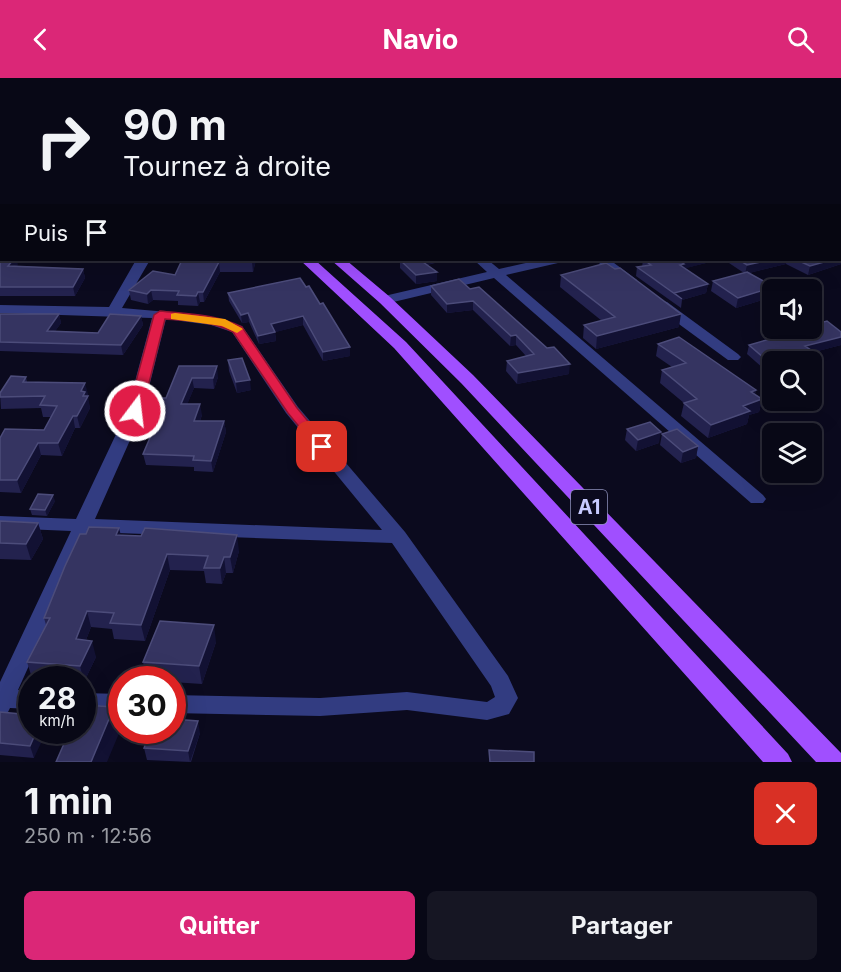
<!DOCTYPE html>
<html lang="fr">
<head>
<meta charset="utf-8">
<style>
	body { margin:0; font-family:Inter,sans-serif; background:#161623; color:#f1f3f6; height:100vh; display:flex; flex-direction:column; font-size:22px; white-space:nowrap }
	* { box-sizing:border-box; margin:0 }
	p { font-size:20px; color:#989aa1 }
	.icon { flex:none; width:33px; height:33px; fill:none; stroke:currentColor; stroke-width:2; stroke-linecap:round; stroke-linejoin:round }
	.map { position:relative; height:684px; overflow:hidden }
	.panel { display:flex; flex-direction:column; background:#080816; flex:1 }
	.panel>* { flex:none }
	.hud { position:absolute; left:0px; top:0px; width:842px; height:183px; box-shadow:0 6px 24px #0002,0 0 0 2px #292935; background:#080816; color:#f1f3f6; overflow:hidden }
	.controls { position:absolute; left:762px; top:201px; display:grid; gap:12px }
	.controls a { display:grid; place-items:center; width:60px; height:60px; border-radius:9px; background:#080816; box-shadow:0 6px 24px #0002,0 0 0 2px #292935; font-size:30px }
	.speed { position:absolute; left:18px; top:588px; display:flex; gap:12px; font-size:30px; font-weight:700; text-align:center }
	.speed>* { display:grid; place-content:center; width:78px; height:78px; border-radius:50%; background:#080816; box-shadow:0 6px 24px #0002,0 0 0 2px #292935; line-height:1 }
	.speed small { font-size:15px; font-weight:400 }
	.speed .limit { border:9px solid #d22; background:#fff; color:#111 }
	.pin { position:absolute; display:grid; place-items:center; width:51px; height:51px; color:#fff; margin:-26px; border-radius:12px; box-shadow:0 3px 9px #0006 }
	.me { position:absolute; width:66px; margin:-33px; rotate:15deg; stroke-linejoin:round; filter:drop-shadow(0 0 4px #0008) }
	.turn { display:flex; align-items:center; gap:21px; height:126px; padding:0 24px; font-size:27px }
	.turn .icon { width:78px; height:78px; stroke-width:2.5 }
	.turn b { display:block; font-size:42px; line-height:51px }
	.then { display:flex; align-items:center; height:57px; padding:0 24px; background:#0003; gap:12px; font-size:22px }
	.round { display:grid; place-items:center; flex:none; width:63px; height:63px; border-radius:9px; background:#161623 }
	.summary { display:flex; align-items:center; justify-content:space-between; height:102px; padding:0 24px }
	h1 { font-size:36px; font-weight:700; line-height:45px }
	.action { display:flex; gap:12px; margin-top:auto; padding:12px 24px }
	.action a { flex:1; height:69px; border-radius:9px; background:#db2777; color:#fff; font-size:24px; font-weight:700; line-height:69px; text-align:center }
	.action a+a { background:#161623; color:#f1f3f6 }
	header { display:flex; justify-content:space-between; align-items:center; height:78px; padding:0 24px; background:#db2777; color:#fff; font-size:27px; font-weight:700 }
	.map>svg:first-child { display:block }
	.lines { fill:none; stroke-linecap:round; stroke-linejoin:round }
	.stream { stroke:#072541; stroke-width:3 }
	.minor { fill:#323c81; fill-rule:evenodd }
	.major { fill:#a04fff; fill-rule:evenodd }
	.wall { fill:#23224e }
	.shaded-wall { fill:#121133 }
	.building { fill:#353461; stroke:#4c4c7a; stroke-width:1.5 }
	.route { fill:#e11d48; stroke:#92132f; stroke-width:1.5 }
	.slow { fill:#f59e0b }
	.labels { text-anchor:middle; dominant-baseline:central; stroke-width:4.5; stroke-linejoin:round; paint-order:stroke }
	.shield { fill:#0b0a1e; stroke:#8f91bc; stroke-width:1.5 }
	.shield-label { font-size:20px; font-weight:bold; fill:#c8cbff }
</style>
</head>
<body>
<header><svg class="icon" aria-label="back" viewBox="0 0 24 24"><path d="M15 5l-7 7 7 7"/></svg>Navio<svg class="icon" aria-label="search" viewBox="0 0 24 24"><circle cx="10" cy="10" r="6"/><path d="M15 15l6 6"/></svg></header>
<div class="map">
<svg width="841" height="684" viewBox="0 0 841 684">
	<rect width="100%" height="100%" fill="#0b0a1e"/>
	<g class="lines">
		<path class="stream" d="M470,0L473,2"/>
		<path class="minor" d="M136,182H150L122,230L202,237L242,248L298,329L405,454L508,598L518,620L509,636L487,642L407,632L320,638L172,635V617L320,620L407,614L487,624L495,619L491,608L392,465L89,454L18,612L32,613V631L10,630L8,634L0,637V604L71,453L0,450V438L76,441L127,333L152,240L0,235V227L109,229ZM166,241L211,247L232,254L286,335L382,452L95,441L143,333Z
			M474,182H488L499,191L539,182H559L558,185L506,197L763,417L766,421L763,425H751L494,200L385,226L378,222L380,219L487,194Z
			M595,182H610L637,202L635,205H625Z
			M662,223L667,224L738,276L741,279L738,282H728L657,230L655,227Z
			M82,615L122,616V634L82,633Z"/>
		<path class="major" d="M42,0H53L54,2H43Z
			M62,0H73L74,2H63Z
			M300,182H315L406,264L788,676L792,684H763L394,270Z
			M331,182H346L390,219L473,297L841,675V684H816L461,305L380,225Z"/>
	</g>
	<path class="wall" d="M648,0H750L748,2L736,0L733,2H645Z
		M0,86H2V145H0Z
		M0,150L17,183V188L83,191L85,200L75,218H0Z
		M841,158V186L808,197L786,186L749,195L774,209V212H772V219L736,230L711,213L713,203L744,195L726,183V182H840Z
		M182,182H256L253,194H220L204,224H200L198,228L178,227V223L153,222L148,226L131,222L129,212L175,197Z
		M400,182H447L427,187L437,194V203L416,206L400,190Z
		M643,182H715L714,183L685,190L708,206L706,215L682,222L681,230L636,198L637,189H642Z
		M561,197L679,249L596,271L583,260L584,247L602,243L560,209Z
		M300,200L350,278L323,283L303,247L275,254L276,263L259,266L249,244L242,245L229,223L228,215Z
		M459,201L569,296L517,306L506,293L507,283L526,278L516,267L510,268L473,232L447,235L431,217V208Z
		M0,236H59L61,245L55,253L98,255L141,238L143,247L123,277L0,273Z
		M802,250L841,254V267L814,274V285L772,284V296L771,297L747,276L749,267L801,252Z
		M658,266L756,312L755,316L762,321L759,334L749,337L747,346L708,360L681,338L684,325L660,305L662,292L672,289L656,278Z
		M228,282L251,312L237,315L229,293Z
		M179,288L218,299L214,311L194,310L187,326L202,337L200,343H224L226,354L213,394L194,393V389L146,387L143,376L155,348L152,336L166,320Z
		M26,299L27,304L88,316L87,318L90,330L80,350H75L62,378L41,377L21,415L0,414V360L44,352L51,339H43L41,330L1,331L0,315Z
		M627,351L659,365L636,373L625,362Z
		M662,356L698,368L696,380L681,385L660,367Z
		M55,423L47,438L32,437L30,431Z
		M0,443L38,445L43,461L31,482L0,481Z
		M121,457L239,473L233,495H226L222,506L206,505L204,493L170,492L145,563L114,561L112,551L91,549L86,562L96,579L84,604H82V602H47L32,600L27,584L46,547L44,540Z
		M216,564L202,606L172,604V602H147L143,584Z
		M0,634L32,637L34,680L0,677Z
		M200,655L191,684L147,682L144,670Z"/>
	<path class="shaded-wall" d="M715,0H736L733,2H711Z
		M841,178V186L808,197L810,188L831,182H840V179Z
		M12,182H18L17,183L18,187L10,197L8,188Z
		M252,182H256L253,194L252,184Z
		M425,182H447L425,187Z
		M686,182H715L714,183L679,192L680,183Z
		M769,182H787L786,186L745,196L747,187Z
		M219,184L220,194L204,224L203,214Z
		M83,191L85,200L75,218L73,209Z
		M437,194V203L416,206V197Z
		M708,206L706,215L682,222L674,215Z
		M774,209V212H772V219L736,230L738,220Z
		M151,212L153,222L148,226L147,216Z
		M198,214L200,224L198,228L196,218Z
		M473,223V232L447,235V226Z
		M248,235L249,244L242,245L241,237Z
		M59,236L61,245L49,262L47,253Z
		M681,236L679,249L596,271L597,258Z
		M141,238L143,247L123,277L121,267Z
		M303,238V247L272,255L271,246Z
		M275,254L276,263L259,266L258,258Z
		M516,257V267L510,268L511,258Z
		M841,259V267L803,277L805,268Z
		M350,269V278L323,283V274Z
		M817,276L814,285L812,286V284H789Z
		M570,286L569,296L517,306L518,295Z
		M217,288L218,299L214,311L213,300Z
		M192,300L194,310L183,337L181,326Z
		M250,302L251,312L237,315L236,304Z
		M85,305L88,316L86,320L88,318L90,330L80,350L77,338L81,313Z
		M756,312L753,324L762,321L759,334L749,337L747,346L708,360L711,347L743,328L751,314Z
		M200,326L202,337L196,354L194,343Z
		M73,338L75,350L62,378L58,365Z
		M224,343L226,354L213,394L211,383Z
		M661,354L659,365L636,373L638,362Z
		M38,365L41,377L21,415L17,402Z
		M698,368L696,380L681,385L683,374Z
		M53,417L55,423L47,438L45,432Z
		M38,445L43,461L31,482L26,466Z
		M119,450L123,465L116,457Z
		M237,457L239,473L233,495L230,479Z
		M167,476L170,492L145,563L141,547Z
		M224,479L226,495L222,506L220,490Z
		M87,533L91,549L80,577L76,561Z
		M214,547L216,564L202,606L199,588Z
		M92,563L96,579L84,604L80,588Z
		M114,629L120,653L107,684H91Z
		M198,643L200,655L190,684L188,673Z
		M37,652H47L34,680L30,668Z"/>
	<path class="building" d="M93,0H124L126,2H94Z
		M584,0H595L602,2H581Z
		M648,0H715L711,2H645Z
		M0,86H2L1,137H0Z
		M0,150H2V182H13L8,188L83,191L73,209H0Z
		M840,157L841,158V178L840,179Z
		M182,182H252V184H219L203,214H198L196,218L177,217L179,213L151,212L147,216L129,212L153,193L175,197Z
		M400,182H420L437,194L416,197Z
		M644,182H686L680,183L684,186L680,187L708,206L674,215L682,221L637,189L651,187Z
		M739,182H769L747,187Z
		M797,182H831L810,188Z
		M606,185L615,191L620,190L681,236L597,258L584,247L615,239L561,197Z
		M747,194L774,209L738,220L713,203Z
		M300,200L306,209L309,208L320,226L323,225L350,269L323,274L303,238L271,246L275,254L258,258L248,235L241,237L228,215Z
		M459,201L470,211L479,209L547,270L554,269L570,286L518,295L507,283L534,276L516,257L511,258L473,223L447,226L431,208Z
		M0,236H59L47,253L98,255L110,236L141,238L121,267L0,264Z
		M827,243L841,254V259L805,268L817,276L789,284H772V287L749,267L805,251L804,250H812V247Z
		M679,259L756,312L751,314L762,321L743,328L750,333L711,347L684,325L697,321L662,292L686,285L658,266Z
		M242,280L250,302L236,304L228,282Z
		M179,288H217L213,300H192L181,326H200L194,343H224L211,383L193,382L194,378L143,376L158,341H154L156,336H152L159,320H166Z
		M11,298L26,299L23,304L85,305L81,313L85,314L83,318H88L77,338H73L58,365H38L17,402H0V360L5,351L44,352L57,328L40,327L45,318L0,319V315Z
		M650,344L661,354L638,362L627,351Z
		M677,351L698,368L683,374L662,356Z
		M38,416L53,417L45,432L30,431Z
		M0,443L38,445L26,466L0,465Z
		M89,449L119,450L116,457L141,458L145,450L237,457L230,479H224L220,490H204L208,478L167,476L141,547L110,545L114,535L87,533L76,561L92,563L80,588L27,584L50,540H44L65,488L80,456H86Z
		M160,543L214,547L199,588L143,584Z
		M82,627L114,629L91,684H56L70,652H82Z
		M0,634L32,637V652H37L30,668L0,665Z
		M172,641L198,643L188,673L144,670L151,652H172Z
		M489,672L534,674V684H490Z"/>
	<path class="route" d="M160,233C188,236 216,236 242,249L297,330L327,366L330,369L327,372H318L288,335L233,254C212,243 188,243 165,241L142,333L140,335H130L128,333L154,237Z"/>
	<path class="slow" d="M175,235L225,241L243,251L237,255L222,248L171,241V236Z"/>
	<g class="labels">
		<rect class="shield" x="571" y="412" width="36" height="34" rx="4.5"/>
		<g class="shield-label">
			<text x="589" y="429">A1</text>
		</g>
	</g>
</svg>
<div class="controls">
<a><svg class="icon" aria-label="sound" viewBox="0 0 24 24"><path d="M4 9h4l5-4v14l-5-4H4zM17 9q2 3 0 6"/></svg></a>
<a><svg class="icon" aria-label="search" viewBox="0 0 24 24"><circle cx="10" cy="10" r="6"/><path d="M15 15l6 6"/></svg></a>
<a><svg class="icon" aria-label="layers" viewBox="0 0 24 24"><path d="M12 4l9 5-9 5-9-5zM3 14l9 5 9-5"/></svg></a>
</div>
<div class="speed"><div>28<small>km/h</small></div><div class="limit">30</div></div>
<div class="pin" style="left:322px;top:369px;background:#d93025"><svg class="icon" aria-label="arrive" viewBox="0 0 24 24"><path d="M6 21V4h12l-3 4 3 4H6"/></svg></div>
<svg class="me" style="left:135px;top:333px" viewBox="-20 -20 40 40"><circle r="17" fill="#e11d48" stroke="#fff" stroke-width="3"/><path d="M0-11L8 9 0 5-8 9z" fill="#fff"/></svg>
<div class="hud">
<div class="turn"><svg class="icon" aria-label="right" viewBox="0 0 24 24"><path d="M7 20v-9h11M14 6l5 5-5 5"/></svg><div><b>90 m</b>Tournez à droite</div></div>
<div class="then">Puis<svg class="icon" aria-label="arrive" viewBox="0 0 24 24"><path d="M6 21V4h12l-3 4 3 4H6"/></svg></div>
</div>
</div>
<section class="panel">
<div class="summary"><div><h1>1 min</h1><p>250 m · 12:56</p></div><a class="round" style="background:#d93025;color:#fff"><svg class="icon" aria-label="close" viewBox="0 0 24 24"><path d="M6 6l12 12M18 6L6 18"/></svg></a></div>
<div class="action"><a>Quitter</a><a>Partager</a></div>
</section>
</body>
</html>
